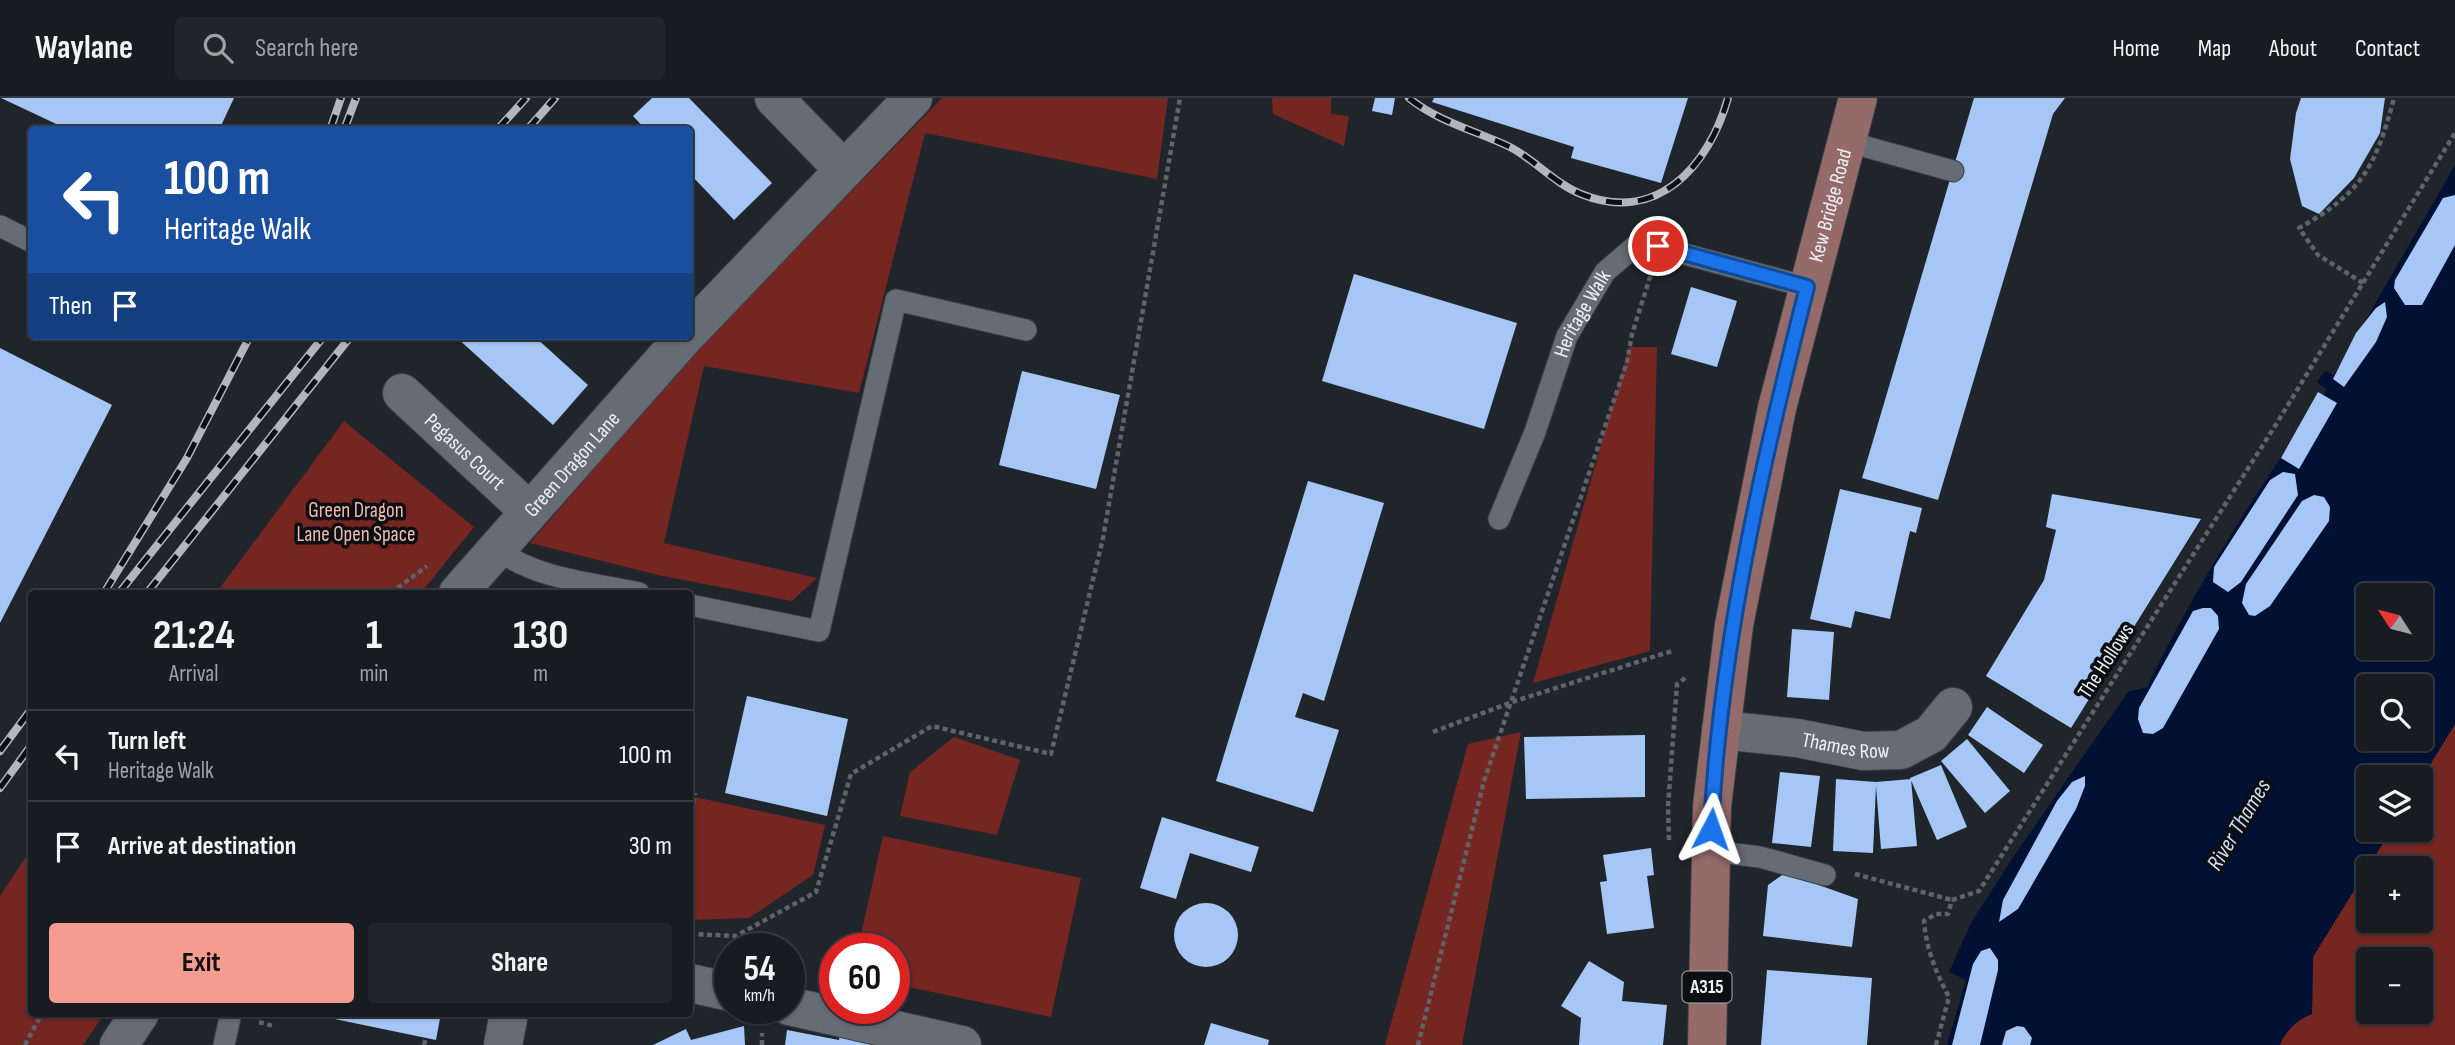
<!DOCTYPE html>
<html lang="en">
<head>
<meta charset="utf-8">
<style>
	body { margin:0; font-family:"Sofia Sans Condensed",sans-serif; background:#21252a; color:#f1f3f6; height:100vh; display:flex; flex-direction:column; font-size:26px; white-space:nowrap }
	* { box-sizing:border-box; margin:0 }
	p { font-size:23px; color:#9fa1a5 }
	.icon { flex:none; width:38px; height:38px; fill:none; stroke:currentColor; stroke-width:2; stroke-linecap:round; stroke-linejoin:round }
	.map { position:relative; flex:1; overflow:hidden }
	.side { position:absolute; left:28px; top:492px; width:665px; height:427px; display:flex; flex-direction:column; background:#181c21; border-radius:7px; box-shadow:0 2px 5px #0004,0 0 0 2px #363a3f }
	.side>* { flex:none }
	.hud { position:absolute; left:28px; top:28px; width:665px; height:214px; border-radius:7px; box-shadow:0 2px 5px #0004,0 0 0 2px #363a3f; background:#1a4fa0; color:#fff; overflow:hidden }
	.needle { width:46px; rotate:306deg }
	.fabs { position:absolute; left:2356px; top:485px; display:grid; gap:14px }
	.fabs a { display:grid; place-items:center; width:77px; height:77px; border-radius:7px; background:#181c21; box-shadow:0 2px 5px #0004,0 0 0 2px #363a3f; font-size:35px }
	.speed { position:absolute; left:714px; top:835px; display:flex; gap:14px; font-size:35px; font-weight:700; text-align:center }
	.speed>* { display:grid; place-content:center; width:91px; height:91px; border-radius:50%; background:#181c21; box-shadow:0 2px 5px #0004,0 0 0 2px #363a3f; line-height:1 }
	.speed small { font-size:18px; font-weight:400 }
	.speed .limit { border:10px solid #d22; background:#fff; color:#111 }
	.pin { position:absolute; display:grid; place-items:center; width:60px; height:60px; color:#fff; margin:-30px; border:4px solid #fff; border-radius:50%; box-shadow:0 2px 7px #0007 }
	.me { position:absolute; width:77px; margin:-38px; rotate:4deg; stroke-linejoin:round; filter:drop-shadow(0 0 5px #0008) }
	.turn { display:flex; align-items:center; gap:24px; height:147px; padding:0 21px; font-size:32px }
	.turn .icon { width:91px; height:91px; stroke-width:2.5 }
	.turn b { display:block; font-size:49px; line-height:60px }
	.then { display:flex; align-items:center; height:66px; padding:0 21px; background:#0003; gap:14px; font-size:26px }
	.eta { display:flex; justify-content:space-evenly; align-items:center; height:119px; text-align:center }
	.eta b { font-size:42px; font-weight:700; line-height:49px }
	.button { display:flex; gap:14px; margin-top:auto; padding:14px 21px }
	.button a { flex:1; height:80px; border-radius:7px; background:#f59c91; color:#111; font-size:28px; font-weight:700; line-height:80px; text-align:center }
	.button a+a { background:#21252a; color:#f1f3f6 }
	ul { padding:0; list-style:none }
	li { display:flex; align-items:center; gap:21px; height:91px; padding:0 21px; border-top:2px solid #363a3f }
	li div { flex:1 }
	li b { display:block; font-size:26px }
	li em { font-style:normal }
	header { display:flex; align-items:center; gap:42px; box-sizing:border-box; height:98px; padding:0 35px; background:#181c21; border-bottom:2px solid #363a3f }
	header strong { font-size:33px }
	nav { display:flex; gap:38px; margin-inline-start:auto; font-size:24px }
	.search { width:490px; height:63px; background:#21252a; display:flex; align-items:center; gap:18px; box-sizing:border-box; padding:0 24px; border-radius:7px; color:#9fa1a5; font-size:26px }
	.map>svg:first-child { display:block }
	.green { fill:#752621; fill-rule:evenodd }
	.water { fill:#001134; fill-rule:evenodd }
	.building { fill:#a6c7f6 }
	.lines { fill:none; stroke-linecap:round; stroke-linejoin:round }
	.lane-casing { stroke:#3c4046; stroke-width:23 }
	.street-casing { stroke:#3c4046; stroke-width:40 }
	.primary-casing { stroke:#3c4046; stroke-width:40 }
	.path { stroke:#5f646a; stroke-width:4.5; stroke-dasharray:5 3.5; stroke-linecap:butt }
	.lane { stroke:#666c74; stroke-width:21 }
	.street { stroke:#666c74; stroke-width:38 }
	.primary { stroke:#946b69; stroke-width:38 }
	.rail-casing { stroke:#b3b6bc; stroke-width:8 }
	.rail { stroke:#0c0e11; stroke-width:5; stroke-dasharray:16; stroke-linecap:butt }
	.route-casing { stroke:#114b97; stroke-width:18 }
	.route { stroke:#1a73e8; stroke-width:12 }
	.labels { text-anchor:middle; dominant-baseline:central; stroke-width:7; stroke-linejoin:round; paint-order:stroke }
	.shield { fill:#0c0e11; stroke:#aaadb1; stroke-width:2 }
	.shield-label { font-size:19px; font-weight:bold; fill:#eef1f6 }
	.street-label { font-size:21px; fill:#eef1f6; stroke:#0c0e11 }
	.park-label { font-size:21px; fill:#f0bbb4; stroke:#0c0e11 }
	.water-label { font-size:23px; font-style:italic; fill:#d0ddf1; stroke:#0c0e11 }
</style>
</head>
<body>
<header>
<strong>Waylane</strong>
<div class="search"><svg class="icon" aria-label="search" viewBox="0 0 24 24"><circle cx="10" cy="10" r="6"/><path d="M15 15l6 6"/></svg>Search here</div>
<nav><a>Home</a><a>Map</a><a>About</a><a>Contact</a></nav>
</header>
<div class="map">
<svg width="2455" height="947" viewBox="0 0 2455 947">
	<rect width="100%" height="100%" fill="#20252c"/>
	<path class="green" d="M942,0H1168L1157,81L925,35L859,295L704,268L664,445L817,480L792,503L658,477L530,445L684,266Z
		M1272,0H1331V16L1349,18L1344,48L1273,16Z
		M1629,249H1657L1650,553L1533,585Z
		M344,323L474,429L421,495H216Z
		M2455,626V947H2280C2284,934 2299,920 2312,916L2313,859L2391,732H2420V683ZM2368,770H2420V822H2368ZM2368,861H2420V914H2368Z
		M1521,634L1462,947H1385L1468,646Z
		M954,639L1020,662L997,737L900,718L910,674Z
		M690,698L825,727L813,777L749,820L690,822Z
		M883,738L1081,780L1051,919L894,886V850H858Z
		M31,751L32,915H105L83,947H0V798Z"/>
	<path class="water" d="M2455,67V626L2420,683V679H2368V732H2391L2313,859L2312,916C2299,920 2284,934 2280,947H1947L1966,882L1949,874L1972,823L2018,752L2128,594L2147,589C2198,484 2260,387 2327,292L2317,284L2325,273L2334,277ZM2368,497H2420V550H2368ZM2368,588H2420V640H2368Z"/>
	<path class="building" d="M1,0H234L219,32H69Z
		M652,0H689L772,85L734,122L690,76V32H646L633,18Z
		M1375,0H1395L1392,17L1372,13Z
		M1434,0H1688L1661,85L1571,60L1574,49L1432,4Z
		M1974,0H2065L2053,16L1938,402L1862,380Z
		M2301,0H2385L2380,35L2354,80L2319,116L2302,108L2290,61L2296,15Z
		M2455,97V147L2422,207H2405L2394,190L2395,182L2443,100Z
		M1354,176L1517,225L1484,331L1322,283Z
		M1691,189L1737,203L1717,269L1671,256Z
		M2385,204L2387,219L2376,244L2344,289L2333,281L2356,235L2376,210Z
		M455,238H534L588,287L553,327Z
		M0,250L112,307L0,525Z
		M1022,273L1120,297L1096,391L999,367Z
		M2318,294L2337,305L2299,371L2281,360Z
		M2283,374L2295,376L2298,397L2241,484L2228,494L2213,484L2214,469L2270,382Z
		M1308,383L1384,405L1324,603L1303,595L1295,619L1339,632L1313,714L1216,683Z
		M1840,391L1922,410L1916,435L1910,433L1890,521L1855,513L1851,530L1810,521Z
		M2052,396L2201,421L2071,630L1986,578L2044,482L2056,432L2046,429Z
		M2314,397L2324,399L2330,409L2329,423L2270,508L2255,518L2249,517L2242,505L2246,486L2302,403Z
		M2203,510H2211L2218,518L2219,531L2163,630L2153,636L2143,635L2138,621L2139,610L2193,513Z
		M1792,531L1834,534L1829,602L1787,599Z
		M747,598L848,621L827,718L725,695Z
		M1987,609L2043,647L2024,675L1968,637Z
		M1645,637V699L1526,701L1524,639Z
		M1967,641L2010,693L1985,715L1941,663Z
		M1941,667L1967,729L1937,742L1910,680Z
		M1780,674L1820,678L1811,749L1772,745Z
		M2085,678V688L2076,711L2018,811L1999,824L2003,802L2057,703L2072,684Z
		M1836,681L1876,684L1911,681L1917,748L1881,751L1876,688L1873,755L1833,753Z
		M1162,719L1259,749L1251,774L1190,755L1176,801L1140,790Z
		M1651,750L1654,777L1647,778L1654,830L1607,836L1600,784L1607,783L1603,757Z
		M1785,775L1858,801L1852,849L1763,838L1768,787Z
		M1174 837a32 32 0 1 1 64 0a32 32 0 1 1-64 0Z
		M1990,850L1998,862V872L1980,947H1952L1973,866L1981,853Z
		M1589,863L1624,884L1622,903L1667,907L1663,947H1579L1581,920L1561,908Z
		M1767,872L1872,880L1867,947H1761Z
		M320,915H441L436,942L320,918Z
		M1211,925L1269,942L1268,947H1204Z
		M744,928L745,947H653L686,931L691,942Z
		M2017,928L2024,929L2032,940L2030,947H2002L2006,933Z
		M787,932L839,942L840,935L881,947H785Z"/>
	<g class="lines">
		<defs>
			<g id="lane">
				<path d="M1845,43L1953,73"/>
				<path d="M0,128L32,144"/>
				<path id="s1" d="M1499,421L1535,334L1567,238L1605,174L1640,144L1807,189"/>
				<path d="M496,450C534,481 593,485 639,495"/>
				<path d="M690,507L819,533L896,202L1026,232"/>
				<path d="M1710,753L1760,759L1825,777"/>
				<path d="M224,947L231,915"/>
			</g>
			<g id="street">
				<path d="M774,0L843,71"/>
				<path d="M690,233L913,0"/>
				<path id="s2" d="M402,295L529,413"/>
				<path id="s3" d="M458,495L685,238"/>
				<path id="s4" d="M1721,632L1797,640L1863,653L1901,652L1931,636L1953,609"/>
				<path d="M690,885L730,894"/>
				<path d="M789,908L962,947"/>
				<path d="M119,947L140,915"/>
				<path d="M503,947L509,915"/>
			</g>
			<g id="primary">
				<path id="s5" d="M1707,947L1712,708L1734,527L1777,310L1858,0"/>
			</g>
		</defs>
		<use href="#lane" class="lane-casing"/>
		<use href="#street" class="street-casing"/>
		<use href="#primary" class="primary-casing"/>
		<path class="path" d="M2363,185L2318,157L2299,130C2362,95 2376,68 2394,0
			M391,495L427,468
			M1433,634L1512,604L1672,553
			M690,722L695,695
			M1669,742L1668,708L1677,586L1688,578
			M1855,776L1952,802
			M1952,802L1979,793L2275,328L2455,35
			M690,836L736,838L816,794L851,676L932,628L1051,656L1103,440L1180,0
			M259,924L273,928
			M25,947L42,915
			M424,947L426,940
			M762,947V935
			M1418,947L1484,683L1627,264L1632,236L1651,176
			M1936,947L1949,899C1936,875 1926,850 1924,823L1936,816H1948L1952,802"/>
		<use href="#lane" class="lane"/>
		<use href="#street" class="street"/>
		<use href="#primary" class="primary"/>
		<defs>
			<path id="rail" d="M1409,0C1438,24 1477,33 1510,49C1535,62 1554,85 1581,96C1657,127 1709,68 1728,0
				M330,32L341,0
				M344,32L356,0
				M497,32L526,0
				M527,32L555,0
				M104,495L187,360L250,238
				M119,495L324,238
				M147,495L351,238
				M0,653L32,610
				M0,690L32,646"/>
		</defs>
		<use href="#rail" class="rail-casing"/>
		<use href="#rail" class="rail"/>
	</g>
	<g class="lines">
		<defs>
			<path id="route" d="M1658,148L1807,189C1762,366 1720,548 1711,731"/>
		</defs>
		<use href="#route" class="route-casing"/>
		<use href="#route" class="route"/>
	</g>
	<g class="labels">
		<rect class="shield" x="1682.5" y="873.5" width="49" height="31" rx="5"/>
		<g class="shield-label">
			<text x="1707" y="889">A315</text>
		</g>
		<g class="street-label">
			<text stroke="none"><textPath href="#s5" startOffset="852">Kew Bridge Road</textPath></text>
			<text stroke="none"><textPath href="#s1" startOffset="222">Heritage Walk</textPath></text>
			<text stroke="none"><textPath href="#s2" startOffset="86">Pegasus Court</textPath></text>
			<text stroke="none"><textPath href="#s3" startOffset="172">Green Dragon Lane</textPath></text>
			<text transform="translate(2106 563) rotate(-57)">The Hollows</text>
			<text stroke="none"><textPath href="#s4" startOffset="126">Thames Row</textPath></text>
		</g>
		<g class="park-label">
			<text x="356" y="412">Green Dragon<tspan x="356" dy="24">Lane Open Space</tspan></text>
		</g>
		<g class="water-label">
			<text transform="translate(2239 727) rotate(-59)">River Thames</text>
		</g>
	</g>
</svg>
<div class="fabs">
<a><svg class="needle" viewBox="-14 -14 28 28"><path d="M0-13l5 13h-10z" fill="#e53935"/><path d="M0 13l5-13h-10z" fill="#9fa1a5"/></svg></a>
<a><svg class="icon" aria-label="search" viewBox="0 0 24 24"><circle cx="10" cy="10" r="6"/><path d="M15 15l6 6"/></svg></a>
<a><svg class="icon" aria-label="layers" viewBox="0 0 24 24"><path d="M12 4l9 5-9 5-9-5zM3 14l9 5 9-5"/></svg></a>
<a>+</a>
<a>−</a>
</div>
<div class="speed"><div>54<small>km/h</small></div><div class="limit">60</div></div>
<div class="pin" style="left:1658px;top:148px;background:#d93025"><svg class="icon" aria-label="arrive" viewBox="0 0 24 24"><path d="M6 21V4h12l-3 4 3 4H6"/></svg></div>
<svg class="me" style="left:1711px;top:731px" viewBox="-20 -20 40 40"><path d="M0-17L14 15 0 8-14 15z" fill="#1a73e8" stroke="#fff" stroke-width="4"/></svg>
<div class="hud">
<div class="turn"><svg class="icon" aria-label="left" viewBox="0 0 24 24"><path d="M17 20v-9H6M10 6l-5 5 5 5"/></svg><div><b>100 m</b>Heritage Walk</div></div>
<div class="then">Then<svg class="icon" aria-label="arrive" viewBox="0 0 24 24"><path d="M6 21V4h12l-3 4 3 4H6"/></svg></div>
</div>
<section class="side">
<div class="eta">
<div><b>21:24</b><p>Arrival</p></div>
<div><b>1</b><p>min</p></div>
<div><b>130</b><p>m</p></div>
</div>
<ul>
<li><svg class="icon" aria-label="left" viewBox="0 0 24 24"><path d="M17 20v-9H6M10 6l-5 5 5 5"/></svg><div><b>Turn left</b><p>Heritage Walk</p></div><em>100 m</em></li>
<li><svg class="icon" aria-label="arrive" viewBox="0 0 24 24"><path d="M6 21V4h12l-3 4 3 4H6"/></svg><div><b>Arrive at destination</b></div><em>30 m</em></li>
</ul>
<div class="button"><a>Exit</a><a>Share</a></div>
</section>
</div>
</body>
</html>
